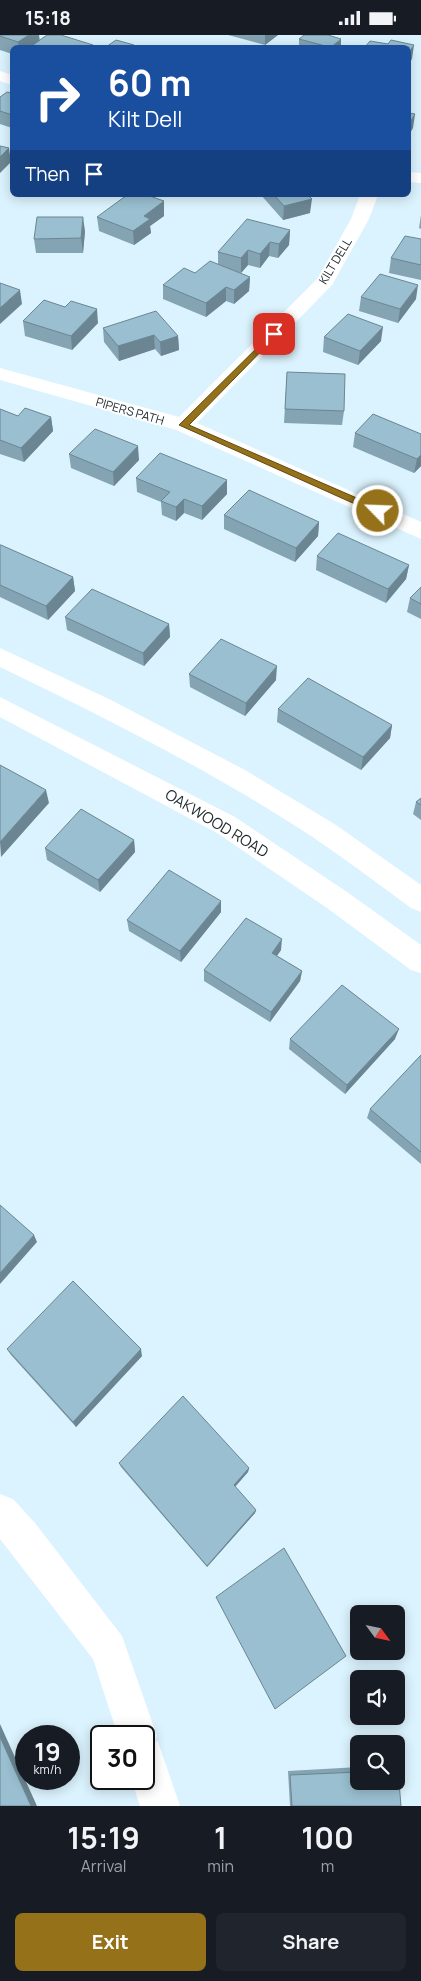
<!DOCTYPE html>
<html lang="en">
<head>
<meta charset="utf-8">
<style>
	body { margin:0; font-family:Manrope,sans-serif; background:#20242c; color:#f1f3f6; height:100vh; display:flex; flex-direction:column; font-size:19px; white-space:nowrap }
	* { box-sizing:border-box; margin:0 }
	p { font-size:16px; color:#9ea1a6 }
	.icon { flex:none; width:28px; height:28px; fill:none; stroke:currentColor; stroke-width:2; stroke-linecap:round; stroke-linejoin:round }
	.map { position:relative; height:1771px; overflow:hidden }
	.sheet { display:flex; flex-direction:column; background:#171b24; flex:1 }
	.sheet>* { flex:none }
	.hud { position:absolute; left:10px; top:10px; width:401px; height:152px; border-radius:8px; box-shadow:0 2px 12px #0003; background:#1a4fa0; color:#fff; overflow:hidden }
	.needle { width:32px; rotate:123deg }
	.fabs { position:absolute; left:350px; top:1570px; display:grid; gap:10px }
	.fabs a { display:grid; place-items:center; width:55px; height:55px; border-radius:8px; background:#171b24; box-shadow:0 2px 12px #0003; font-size:25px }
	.speed { position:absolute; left:15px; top:1690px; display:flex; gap:10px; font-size:25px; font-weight:700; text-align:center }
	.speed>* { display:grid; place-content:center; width:65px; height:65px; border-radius:50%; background:#171b24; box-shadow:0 2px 12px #0003; line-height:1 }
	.speed small { font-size:12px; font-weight:400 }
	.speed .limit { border:2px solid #111; border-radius:8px; background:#fff; color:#111 }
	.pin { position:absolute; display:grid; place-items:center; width:42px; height:42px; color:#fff; margin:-21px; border-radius:10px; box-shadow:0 2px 8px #0006 }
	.me { position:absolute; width:55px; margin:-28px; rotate:294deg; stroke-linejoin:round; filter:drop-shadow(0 0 4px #0008) }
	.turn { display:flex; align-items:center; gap:18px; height:105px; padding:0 15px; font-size:22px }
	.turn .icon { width:65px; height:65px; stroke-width:2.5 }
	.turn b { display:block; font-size:35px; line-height:42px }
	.then { display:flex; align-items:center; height:48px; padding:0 15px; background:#0003; gap:10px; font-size:19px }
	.eta { display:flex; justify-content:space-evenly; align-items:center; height:85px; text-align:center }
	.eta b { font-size:30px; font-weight:700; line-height:35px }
	.cta { display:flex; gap:10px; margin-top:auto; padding:10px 15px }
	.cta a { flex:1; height:58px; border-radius:8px; background:#95711a; color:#fff; font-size:20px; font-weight:700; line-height:58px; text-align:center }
	.cta a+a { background:#20242c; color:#f1f3f6 }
	.status { display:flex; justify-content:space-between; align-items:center; height:35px; padding:0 25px; background:#171b24; direction:ltr }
	.status svg { height:14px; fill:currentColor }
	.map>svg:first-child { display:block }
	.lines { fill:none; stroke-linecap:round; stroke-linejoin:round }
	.street { fill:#fff; fill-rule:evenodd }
	.secondary { fill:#fff; fill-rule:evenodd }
	.wall { fill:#84a4b3 }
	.shaded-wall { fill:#6b8692 }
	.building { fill:#99bfd0; stroke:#6b8692 }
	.route { fill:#95711a; stroke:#614911 }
	.labels { text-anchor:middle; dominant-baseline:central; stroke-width:4; stroke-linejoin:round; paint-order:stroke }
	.far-street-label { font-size:12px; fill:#1d262a; stroke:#fff }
	.street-label { font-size:15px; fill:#1d262a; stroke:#fff }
</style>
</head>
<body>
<div class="status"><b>15:18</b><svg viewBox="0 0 49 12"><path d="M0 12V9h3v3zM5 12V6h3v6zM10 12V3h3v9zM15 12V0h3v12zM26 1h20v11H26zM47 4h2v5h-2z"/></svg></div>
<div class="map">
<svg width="421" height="1771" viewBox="0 0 421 1771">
	<rect width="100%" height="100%" fill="#dbf3fe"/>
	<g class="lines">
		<path class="street" d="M0,36L12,40V50L0,46Z
			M409,137L421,138V148L409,147Z
			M360,160H378L369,184L332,250L197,388L421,487V504L176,395L0,345V333L179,382L318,243L351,184Z
			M0,1459L13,1464L35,1488L122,1601L157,1701L155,1706L158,1707L180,1771H140L131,1744H144V1701H118L93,1624L0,1504Z"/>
		<path class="secondary" d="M0,613L111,665L245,735L336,790L421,850V877L411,873C368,841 324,808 278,780C188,724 95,678 0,632Z
			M0,662L235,782L347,857L421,910V938L411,935L327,873L217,798L0,682Z"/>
	</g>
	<path class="wall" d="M0,0H39V5L93,10L94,12H12V19L0,15Z
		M228,0H278L265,10Z
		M299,4L341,12H299Z
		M12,58V93L0,89V62Z
		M261,160H308L310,178L283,185Z
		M421,180V194L419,193Z
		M164,181L150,191L151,198L134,210L99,196L97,182Z
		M290,195L289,210L278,223L269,221L260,233L248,230L241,238L234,236L250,242L249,256L234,269L226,266L206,282L163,264V250L218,229V217Z
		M85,196L83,218H36L34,204Z
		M421,204V245L389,238L391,223Z
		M361,262L416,264L398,288L359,276Z
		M23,286L98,288L72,315L25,301Z
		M103,293L178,301L179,315L161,321L155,314L119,326L104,307Z
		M324,302L381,306L358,330L323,317Z
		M287,337L344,376L342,390L284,388Z
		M0,374L18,381L51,382L53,396L24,427L0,419Z
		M355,398L421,399V431L414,438L353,412Z
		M69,419L139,425L114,451L71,433Z
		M136,443L227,445V459L202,485L184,478L176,486L162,480L161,467L137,457Z
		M224,480L319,487L318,501L295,527L224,494Z
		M0,510L73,542L75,556L48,585L0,562Z
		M317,521L409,530L406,544L386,568L316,535Z
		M421,552V584L407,577L410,563Z
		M65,582L169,589L170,602L144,631L67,595Z
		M189,639L276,645L245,681L190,652Z
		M278,674L392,690L390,703L361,735L277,687Z
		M421,763V785L413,779L416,767Z
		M134,805L135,817L100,857L47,825L45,813Z
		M221,877L181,927L129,896L127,885Z
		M281,915L277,921L302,936L300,946L270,987L204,946V935Z
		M290,1004H395L345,1059L289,1014Z
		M421,1020V1129L367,1083L370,1074Z
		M7,1314L142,1321L76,1392L11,1320Z
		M119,1428L249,1433L248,1437L235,1452L256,1475L255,1478L207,1532L121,1432Z
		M359,1732V1746H396V1734L398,1735L401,1771H290L288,1736Z"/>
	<path class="shaded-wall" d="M29,0H39L40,7L33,10V12H19L18,7Z
		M265,0H278L265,10Z
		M341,4V12H331Z
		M414,10L412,24L409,29V17Z
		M415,79L413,93L409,100V89Z
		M9,113L11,127L0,138V122Z
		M312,164L310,178L283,185L284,171Z
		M164,166V181L150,191L151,198L134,210L133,196L144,181Z
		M83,182L85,196L83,218L81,203Z
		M290,195L289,210L278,223L279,209Z
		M270,207L269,221L260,233V219Z
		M248,215V230L241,238V223Z
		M250,242L249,256L234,269V255Z
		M418,250L416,264L398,288L400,274Z
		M226,252V266L206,282V268Z
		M20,255L22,269L0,289V273Z
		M97,274L98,288L72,315L71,301Z
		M383,292L381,306L358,330L360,316Z
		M154,300L155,314L119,326L118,311Z
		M178,301L179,315L161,321L160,307Z
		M51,382L53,396L24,427L21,413Z
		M138,411L139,425L114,451L113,437Z
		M421,420V431L414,438L417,424Z
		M227,445V459L202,485V471Z
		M184,464V478L176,486V472Z
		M319,487L318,501L295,527L296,513Z
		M409,530L406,544L386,568L388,554Z
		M73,542L75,556L48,585L46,571Z
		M169,589L170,602L144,631L143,618Z
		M277,631L276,645L245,681L246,668Z
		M392,690L390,703L361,735L363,722Z
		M46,755L49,768L1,822L0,807Z
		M134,805L135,817L100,857L98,845Z
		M221,866V877L181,927L180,916Z
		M282,904L281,915L271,929L272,918Z
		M302,936L300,946L270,987L271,977Z
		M399,994L395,1004L345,1059L347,1050Z
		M34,1200L37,1207L0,1249V1238Z
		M141,1314L142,1321L76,1392L73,1387Z
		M249,1433L248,1437L233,1454L234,1450Z
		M256,1475L255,1478L207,1532V1531Z
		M0,1689L37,1771H31L0,1702Z"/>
	<path class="building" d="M0,0H29L18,7L0,1Z
		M47,0H61L93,10L89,12H42L33,10Z
		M304,0H328L341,4L331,12H329L299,4Z
		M116,5L134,10L131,12H106Z
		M391,5L414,10L409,17V12H365L370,6L388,9Z
		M7,57L12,58V80L0,76V62Z
		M409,78L415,79L409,89Z
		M0,111L9,113L0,122Z
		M127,160H147L164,166L144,181L150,184L133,196L97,182Z
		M274,160H308L312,164L284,171Z
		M37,182H83L81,203L34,204Z
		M247,184L290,195L279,209L270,207L260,219L248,215L241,223L218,217Z
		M405,201L421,204V230L391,223Z
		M210,226L250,242L234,255L226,252L206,268L163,250L184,233L195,238Z
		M380,239L418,250L400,274L361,262Z
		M0,248L20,255L0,273Z
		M44,265L65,272L71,266L97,274L71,301L23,286Z
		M156,276L178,301L160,307L154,300L118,311L103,293Z
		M348,279L383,292L360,316L324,302Z
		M287,337L345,339L344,376L285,374Z
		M25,373L51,382L21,413L0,405V374L18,381Z
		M373,379L421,399V420L417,424L355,398Z
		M95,394L138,411L113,437L69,419Z
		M160,418L227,445L202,471L184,464L176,472L161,466L170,457L136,443Z
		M249,455L319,487L296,513L224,480Z
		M338,498L409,530L388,554L317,521Z
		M0,510H1L73,542L46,571L0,550Z
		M421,552V569L410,563Z
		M92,554L169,589L143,618L65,582Z
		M221,604L277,631L246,668L189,639Z
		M308,643L392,690L363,722L278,674Z
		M0,730L46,755L0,807Z
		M421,763V770L416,767Z
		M81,774L134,805L98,845L45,813Z
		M169,835L221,866L180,916L127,885Z
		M246,883L282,904L272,918L302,936L271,977L204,935Z
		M342,950L399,994L347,1050L290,1004Z
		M421,1020V1117L370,1074Z
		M0,1170L34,1200L0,1238Z
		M73,1246L141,1314L73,1387L7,1314Z
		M183,1361L249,1433L234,1450L256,1475L207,1531L119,1428Z
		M284,1513L346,1621L275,1674L216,1562Z
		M0,1702L31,1771H0Z
		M396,1735H398L401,1771H292L290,1740L359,1737V1746H396Z"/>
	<path class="route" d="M274,296L278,299L277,300L189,390L382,474V478H375L179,390Z"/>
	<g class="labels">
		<g class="far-street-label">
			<text transform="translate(335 226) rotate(-59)">KILT DELL</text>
			<text transform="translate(130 376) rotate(16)">PIPERS PATH</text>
		</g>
		<g class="street-label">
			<text transform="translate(217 788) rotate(31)">OAKWOOD ROAD</text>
		</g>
	</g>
</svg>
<div class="fabs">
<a><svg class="needle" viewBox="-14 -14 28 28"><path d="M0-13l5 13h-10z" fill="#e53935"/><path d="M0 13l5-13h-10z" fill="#9ea1a6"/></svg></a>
<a><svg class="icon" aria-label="sound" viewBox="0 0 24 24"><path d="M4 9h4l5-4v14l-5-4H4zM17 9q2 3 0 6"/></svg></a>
<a><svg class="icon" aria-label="search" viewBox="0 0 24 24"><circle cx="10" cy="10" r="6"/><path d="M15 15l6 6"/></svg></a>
</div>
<div class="speed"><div>19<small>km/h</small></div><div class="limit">30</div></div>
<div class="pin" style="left:274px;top:299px;background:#d93025"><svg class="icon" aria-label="arrive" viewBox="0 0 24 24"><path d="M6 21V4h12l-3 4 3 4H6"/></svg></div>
<svg class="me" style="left:378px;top:476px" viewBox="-20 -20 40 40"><circle r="17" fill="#95711a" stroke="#fff" stroke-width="3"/><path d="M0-11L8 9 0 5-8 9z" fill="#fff"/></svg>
<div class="hud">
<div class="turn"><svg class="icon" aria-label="right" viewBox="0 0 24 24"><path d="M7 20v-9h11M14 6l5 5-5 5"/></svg><div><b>60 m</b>Kilt Dell</div></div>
<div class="then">Then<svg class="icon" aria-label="arrive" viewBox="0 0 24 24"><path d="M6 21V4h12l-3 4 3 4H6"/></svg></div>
</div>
</div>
<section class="sheet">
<div class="eta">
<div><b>15:19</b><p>Arrival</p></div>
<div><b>1</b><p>min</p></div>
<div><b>100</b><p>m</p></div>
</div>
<div class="cta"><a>Exit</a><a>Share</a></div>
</section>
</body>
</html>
